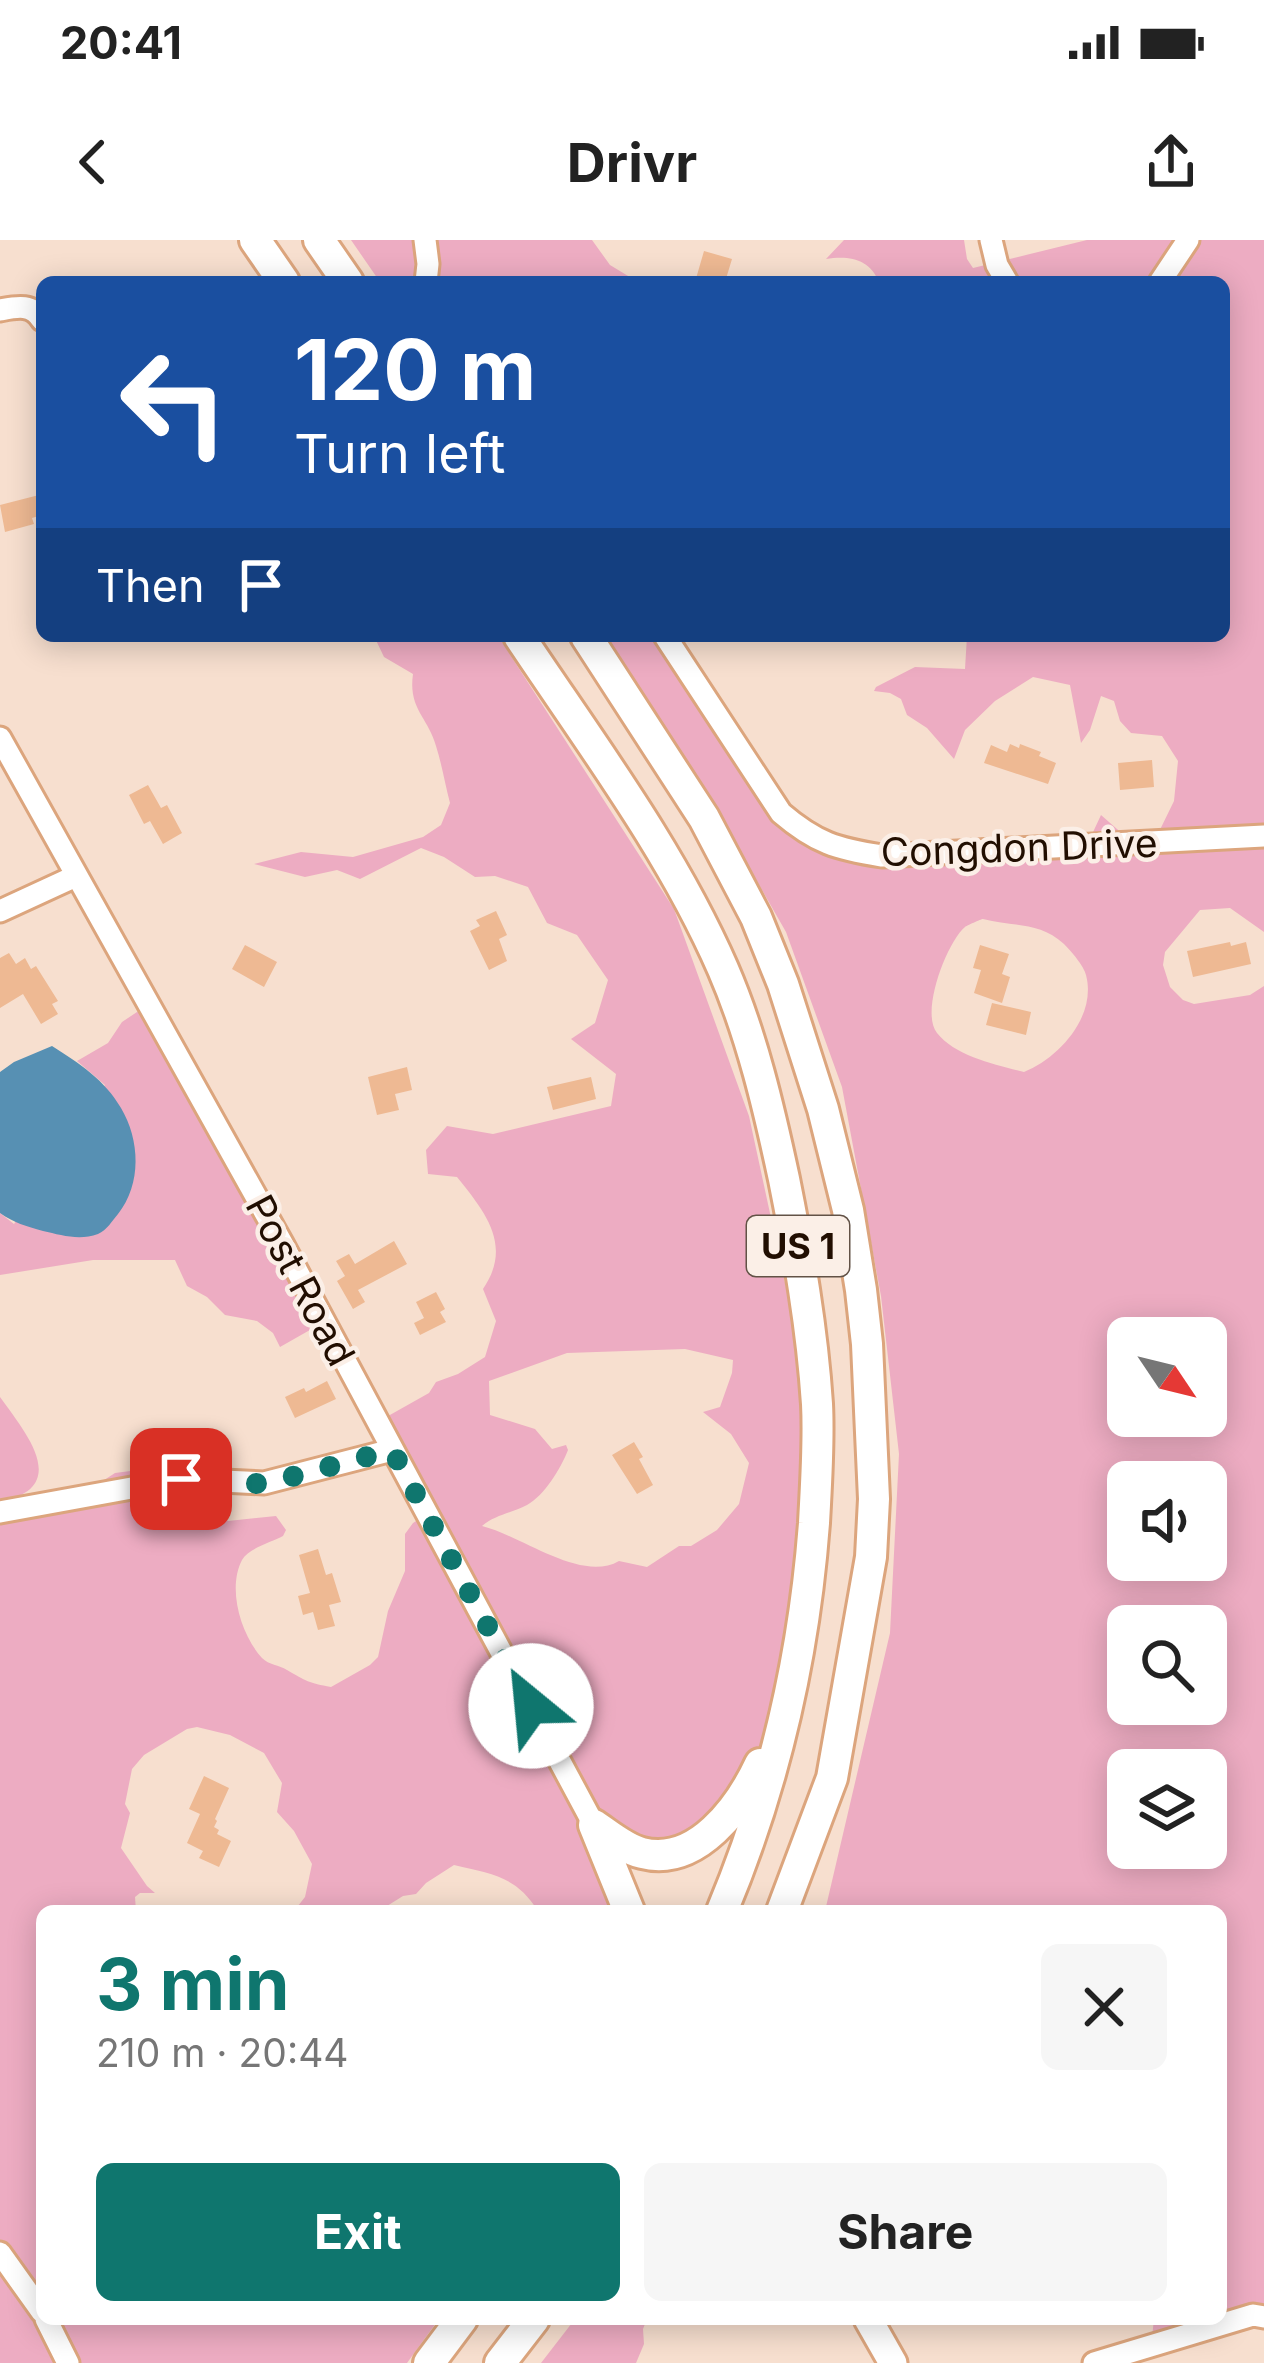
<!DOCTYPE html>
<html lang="en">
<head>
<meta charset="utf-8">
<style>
	body { margin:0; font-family:Inter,sans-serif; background:#f6f6f6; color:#222; height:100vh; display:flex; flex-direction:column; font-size:45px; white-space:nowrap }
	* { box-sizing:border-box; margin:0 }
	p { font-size:39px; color:#767676 }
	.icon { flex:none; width:66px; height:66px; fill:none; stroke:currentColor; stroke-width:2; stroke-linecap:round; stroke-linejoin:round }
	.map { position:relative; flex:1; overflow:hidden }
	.details { position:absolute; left:36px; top:1665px; width:1191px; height:420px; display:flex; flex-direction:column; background:#fff; border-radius:18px; box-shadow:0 6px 30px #0003 }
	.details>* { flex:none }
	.banner { position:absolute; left:36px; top:36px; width:1194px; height:366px; border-radius:18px; box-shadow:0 6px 30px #0003; background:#1a4fa0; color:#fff; overflow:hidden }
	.needle { width:78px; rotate:125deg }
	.controls { position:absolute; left:1107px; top:1077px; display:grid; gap:24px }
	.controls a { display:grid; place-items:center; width:120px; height:120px; border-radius:18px; background:#fff; box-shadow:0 6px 30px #0003; font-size:60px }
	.pin { position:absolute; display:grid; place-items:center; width:102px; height:102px; color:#fff; margin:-51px; border-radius:24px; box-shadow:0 6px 18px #0006 }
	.me { position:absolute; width:132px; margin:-66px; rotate:332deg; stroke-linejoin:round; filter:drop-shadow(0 0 9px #0008) }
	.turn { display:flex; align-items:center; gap:42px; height:252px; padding:0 60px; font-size:54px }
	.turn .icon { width:156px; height:156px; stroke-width:2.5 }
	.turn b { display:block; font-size:84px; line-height:102px }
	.then { display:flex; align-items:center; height:114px; padding:0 60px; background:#0003; gap:24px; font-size:45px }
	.round { display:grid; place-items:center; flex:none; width:126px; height:126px; border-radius:18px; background:#f6f6f6 }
	.summary { display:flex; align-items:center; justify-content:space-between; height:204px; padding:0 60px }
	h1 { font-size:72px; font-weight:700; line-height:90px; color:#0f766e }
	.button { display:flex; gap:24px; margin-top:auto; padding:24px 60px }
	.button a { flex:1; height:138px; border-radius:18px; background:#0f766e; color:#fff; font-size:48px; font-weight:700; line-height:138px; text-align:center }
	.button a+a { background:#f6f6f6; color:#222 }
	.status { display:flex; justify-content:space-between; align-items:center; height:84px; padding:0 60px; background:#fff; direction:ltr }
	.status svg { height:33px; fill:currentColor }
	header { display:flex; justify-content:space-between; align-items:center; height:156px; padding:0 60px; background:#fff; font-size:54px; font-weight:700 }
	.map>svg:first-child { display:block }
	.green { fill:#edacc2; fill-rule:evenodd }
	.water { fill:#5790b3 }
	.building { fill:#eeb993 }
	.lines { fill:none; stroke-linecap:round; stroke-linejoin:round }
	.minor-casing { stroke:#dca57d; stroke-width:27 }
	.major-casing { stroke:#dca57d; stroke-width:33 }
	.highway-casing { stroke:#dca57d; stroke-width:36 }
	.minor { stroke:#fff; stroke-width:21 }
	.major { stroke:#fff; stroke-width:27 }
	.highway { stroke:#fff; stroke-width:30 }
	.route { stroke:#0f766e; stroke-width:21; stroke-dasharray:0 37.8 }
	.labels { text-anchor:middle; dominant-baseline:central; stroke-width:9; stroke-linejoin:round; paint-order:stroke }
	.shield { fill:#fbefe7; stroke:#625246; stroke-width:3 }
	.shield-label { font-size:36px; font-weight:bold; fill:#210e01 }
	.street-label { font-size:39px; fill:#210e01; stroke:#fbefe7 }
</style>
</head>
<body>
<div class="status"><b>20:41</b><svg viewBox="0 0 49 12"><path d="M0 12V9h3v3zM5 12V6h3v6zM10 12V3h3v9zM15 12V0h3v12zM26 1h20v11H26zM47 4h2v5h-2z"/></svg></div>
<header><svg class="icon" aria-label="back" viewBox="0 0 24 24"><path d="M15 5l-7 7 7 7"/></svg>Drivr<svg class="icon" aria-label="share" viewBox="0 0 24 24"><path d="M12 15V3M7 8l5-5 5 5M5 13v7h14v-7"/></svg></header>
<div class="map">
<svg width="1264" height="2123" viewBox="0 0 1264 2123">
	<rect width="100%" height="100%" fill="#f7dfcf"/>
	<path class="green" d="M351,0H592L610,25L638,42H380Z
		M844,0H964L967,19L973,28L1087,0H1264V692L1230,668L1200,670L1165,712L1163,725L1170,747L1183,760L1194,764L1250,755L1264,746V2076L1152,2097L1154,2079H1221V1671H825L890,1393L899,1214L881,1056L842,847L786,692L706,552L606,396H666L765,551L842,612L1087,605L1101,575L1133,603L1154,602L1174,561L1178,521L1162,496L1131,493L1120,481L1114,461L1101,456L1090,490L1081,503L1070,445L1033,437L995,461L965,490L954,519L927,488L907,475L901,459L890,453L874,451L876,447L915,427L965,429L967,396H1224V42H879C870,19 849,15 826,19ZM983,679C1013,687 1039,681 1064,704C1071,711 1084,726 1086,735C1097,776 1059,818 1024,832C996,825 955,816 937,793C920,772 947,702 965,687C966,686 981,679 983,679ZM1128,1098H1206V1176H1128ZM1128,1242H1206V1320H1128ZM1128,1386H1206V1464H1128ZM1128,1530H1206V1608H1128Z
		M374,396H498L674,669L749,876L806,1140V1250L785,1419L760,1527L700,1606L605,1594L632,1671H538C516,1636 492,1634 454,1625L426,1643L416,1654L403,1656L379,1671H294L305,1657L312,1624L294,1591L277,1572L282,1543L264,1513L230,1495L197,1487L187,1489L144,1515L132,1529L125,1564L130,1573L121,1608L147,1646L155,1653H140L135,1657L136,1671H42V2079H439L407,2123H0V1280L64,1266L115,1233L192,1223L195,1254L228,1281L276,1276L286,1290L283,1296C272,1302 249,1308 242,1320C227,1349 241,1395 262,1418C269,1425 279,1425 287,1430C306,1441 309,1443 331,1447L370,1425L378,1417L388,1371L405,1331V1294L413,1283L427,1274L381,1180L429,1153L436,1142L458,1134L485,1117L496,1081L483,1049C513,1005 485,972 457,937L428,934L426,910L447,886L493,894L611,866L616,834L571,799L595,783L608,740L577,695L547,683L528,647L495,636L475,637L444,617L421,608L360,639L337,630L305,637L254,624L301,612L353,617L423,597L441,585L450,563C445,544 442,525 436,506C428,477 408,469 413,434L384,417ZM685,1109L733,1120L732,1133L720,1167L703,1172L731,1194L749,1223L739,1264L717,1290L691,1306H679L647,1327L619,1321C581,1343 522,1296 482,1286C495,1275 512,1273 527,1265C544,1256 561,1228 568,1210L566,1205L552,1209L535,1189L490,1175L489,1141L567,1113Z
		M146,766L324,1082L280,1107L273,1093L257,1081L225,1075L207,1057L187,1046L175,1020H93L0,1035V973L14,984L105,845L77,821L108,803L122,782Z
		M0,1157C25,1192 73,1247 0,1262Z
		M575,2079H647L643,2089L644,2104L636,2123H541Z"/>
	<path class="water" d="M52,806C79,823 105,840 121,868C140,900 142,944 118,974C112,981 107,990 98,994C79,1001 61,995 43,991C26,986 14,983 0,973V832L14,822Z"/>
	<path class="building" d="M704,11L732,19L725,42H695Z
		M39,255L42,275L32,278L34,284L5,292L0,265Z
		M1010,504L1019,508L1020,504L1041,512L1039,516L1056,523L1048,544L984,523L991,505L1007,512Z
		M1152,520L1154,547L1120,550L1118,523Z
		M148,545L161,568L167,565L182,593L163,604L150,581L144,584L129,555Z
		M496,671L507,695L499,699L507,721L489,730L470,691L480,686L476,680Z
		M1230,702L1231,706L1246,702L1251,724L1193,737L1187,711Z
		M245,705L277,722L264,747L232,729Z
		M980,705L1009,714L1002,734L1010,737L1002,763L974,753L981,730L973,728Z
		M9,713L16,724L25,718L31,729L36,726L58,761L52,764L58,774L41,784L23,754L0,768V718Z
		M992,763L1031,772L1026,795L986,785Z
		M407,827L412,850L395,854L399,870L377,875L368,837Z
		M591,837L596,859L553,870L547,847Z
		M394,1001L407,1024L358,1050L365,1062L353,1069L337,1041L345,1036L336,1021L349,1014L355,1024Z
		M436,1052L445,1069L440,1072L446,1082L420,1095L414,1083L424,1078L416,1062Z
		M327,1141L336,1159L295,1178L285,1157L304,1148L306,1152Z
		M634,1202L643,1217L639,1219L653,1245L637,1254L612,1215Z
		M318,1309L326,1335L332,1333L341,1362L329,1365L335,1386L318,1390L313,1372L303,1375L298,1356L310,1353L299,1315Z
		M204,1536L229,1548L215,1579L217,1581L214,1587L219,1590L217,1594L231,1601L219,1627L199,1618L203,1611L187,1603L200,1574L189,1569Z"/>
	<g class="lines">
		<defs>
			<path id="minor" d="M425,0L428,24L426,42
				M991,0L997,25L1007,42
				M1160,42L1188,0
				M0,70C16,67 32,63 42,80
				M665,396L781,573C816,603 837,609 882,616L1264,596
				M0,498L282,1003L594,1585
				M0,671L76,636
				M0,1272L181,1239L264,1243L392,1210
				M0,2013L42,2072
				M46,2079L68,2123
				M1094,2123L1253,2075L1264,2077"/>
			<path id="major" d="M868,2079L893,2123"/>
			<path id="highway" d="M255,0L284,42
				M319,0L348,42
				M519,396C591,504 671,610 723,729C752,796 769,869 784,939C799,1014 812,1088 817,1164C819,1203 816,1244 814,1283C804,1417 774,1547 722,1671
				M586,396L704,578L756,677L783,744L823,869L848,970L861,1050L867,1104L874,1259L871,1317L832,1538L782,1671
				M594,1585C609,1595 625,1609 642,1613C697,1627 740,1567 760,1524
				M594,1585L629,1671
				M429,2123L462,2079
				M500,2123L534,2079"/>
		</defs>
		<use href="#minor" class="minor-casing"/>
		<use href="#major" class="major-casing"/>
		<use href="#highway" class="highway-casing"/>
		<use href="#minor" class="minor"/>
		<use href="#major" class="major"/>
		<use href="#highway" class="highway"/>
	</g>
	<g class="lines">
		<path class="route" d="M181,1239L264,1244L392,1210L531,1466"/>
	</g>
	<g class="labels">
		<rect class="shield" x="747" y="976" width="102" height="60" rx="9"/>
		<g class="shield-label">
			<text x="798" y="1006">US 1</text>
		</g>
		<g class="street-label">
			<text transform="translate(1019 607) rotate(-2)">Congdon Drive</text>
			<text transform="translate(301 1040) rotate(62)">Post Road</text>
		</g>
	</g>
</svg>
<div class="controls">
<a><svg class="needle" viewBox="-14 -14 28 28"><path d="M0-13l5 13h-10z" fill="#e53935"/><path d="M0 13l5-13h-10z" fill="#767676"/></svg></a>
<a><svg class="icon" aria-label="sound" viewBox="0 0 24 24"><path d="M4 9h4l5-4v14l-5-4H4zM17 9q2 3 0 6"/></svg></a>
<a><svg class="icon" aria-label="search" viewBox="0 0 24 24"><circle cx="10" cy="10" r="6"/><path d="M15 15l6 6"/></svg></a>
<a><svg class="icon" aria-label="layers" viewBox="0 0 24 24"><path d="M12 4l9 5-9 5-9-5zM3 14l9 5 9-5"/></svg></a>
</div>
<div class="pin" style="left:181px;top:1239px;background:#d93025"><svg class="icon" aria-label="arrive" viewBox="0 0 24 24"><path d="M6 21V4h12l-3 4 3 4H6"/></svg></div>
<svg class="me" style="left:531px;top:1466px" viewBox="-20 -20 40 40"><circle r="19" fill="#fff"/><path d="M0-13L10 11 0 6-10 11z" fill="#0f766e"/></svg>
<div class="banner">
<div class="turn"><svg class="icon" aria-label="left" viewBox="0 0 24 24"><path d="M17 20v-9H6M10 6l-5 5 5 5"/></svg><div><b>120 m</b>Turn left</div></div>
<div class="then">Then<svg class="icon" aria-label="arrive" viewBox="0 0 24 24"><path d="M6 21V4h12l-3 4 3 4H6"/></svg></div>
</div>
<section class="details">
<div class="summary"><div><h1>3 min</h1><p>210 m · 20:44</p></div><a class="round"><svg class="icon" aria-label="close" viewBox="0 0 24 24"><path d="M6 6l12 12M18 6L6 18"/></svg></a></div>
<div class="button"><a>Exit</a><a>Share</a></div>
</section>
</div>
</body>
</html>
